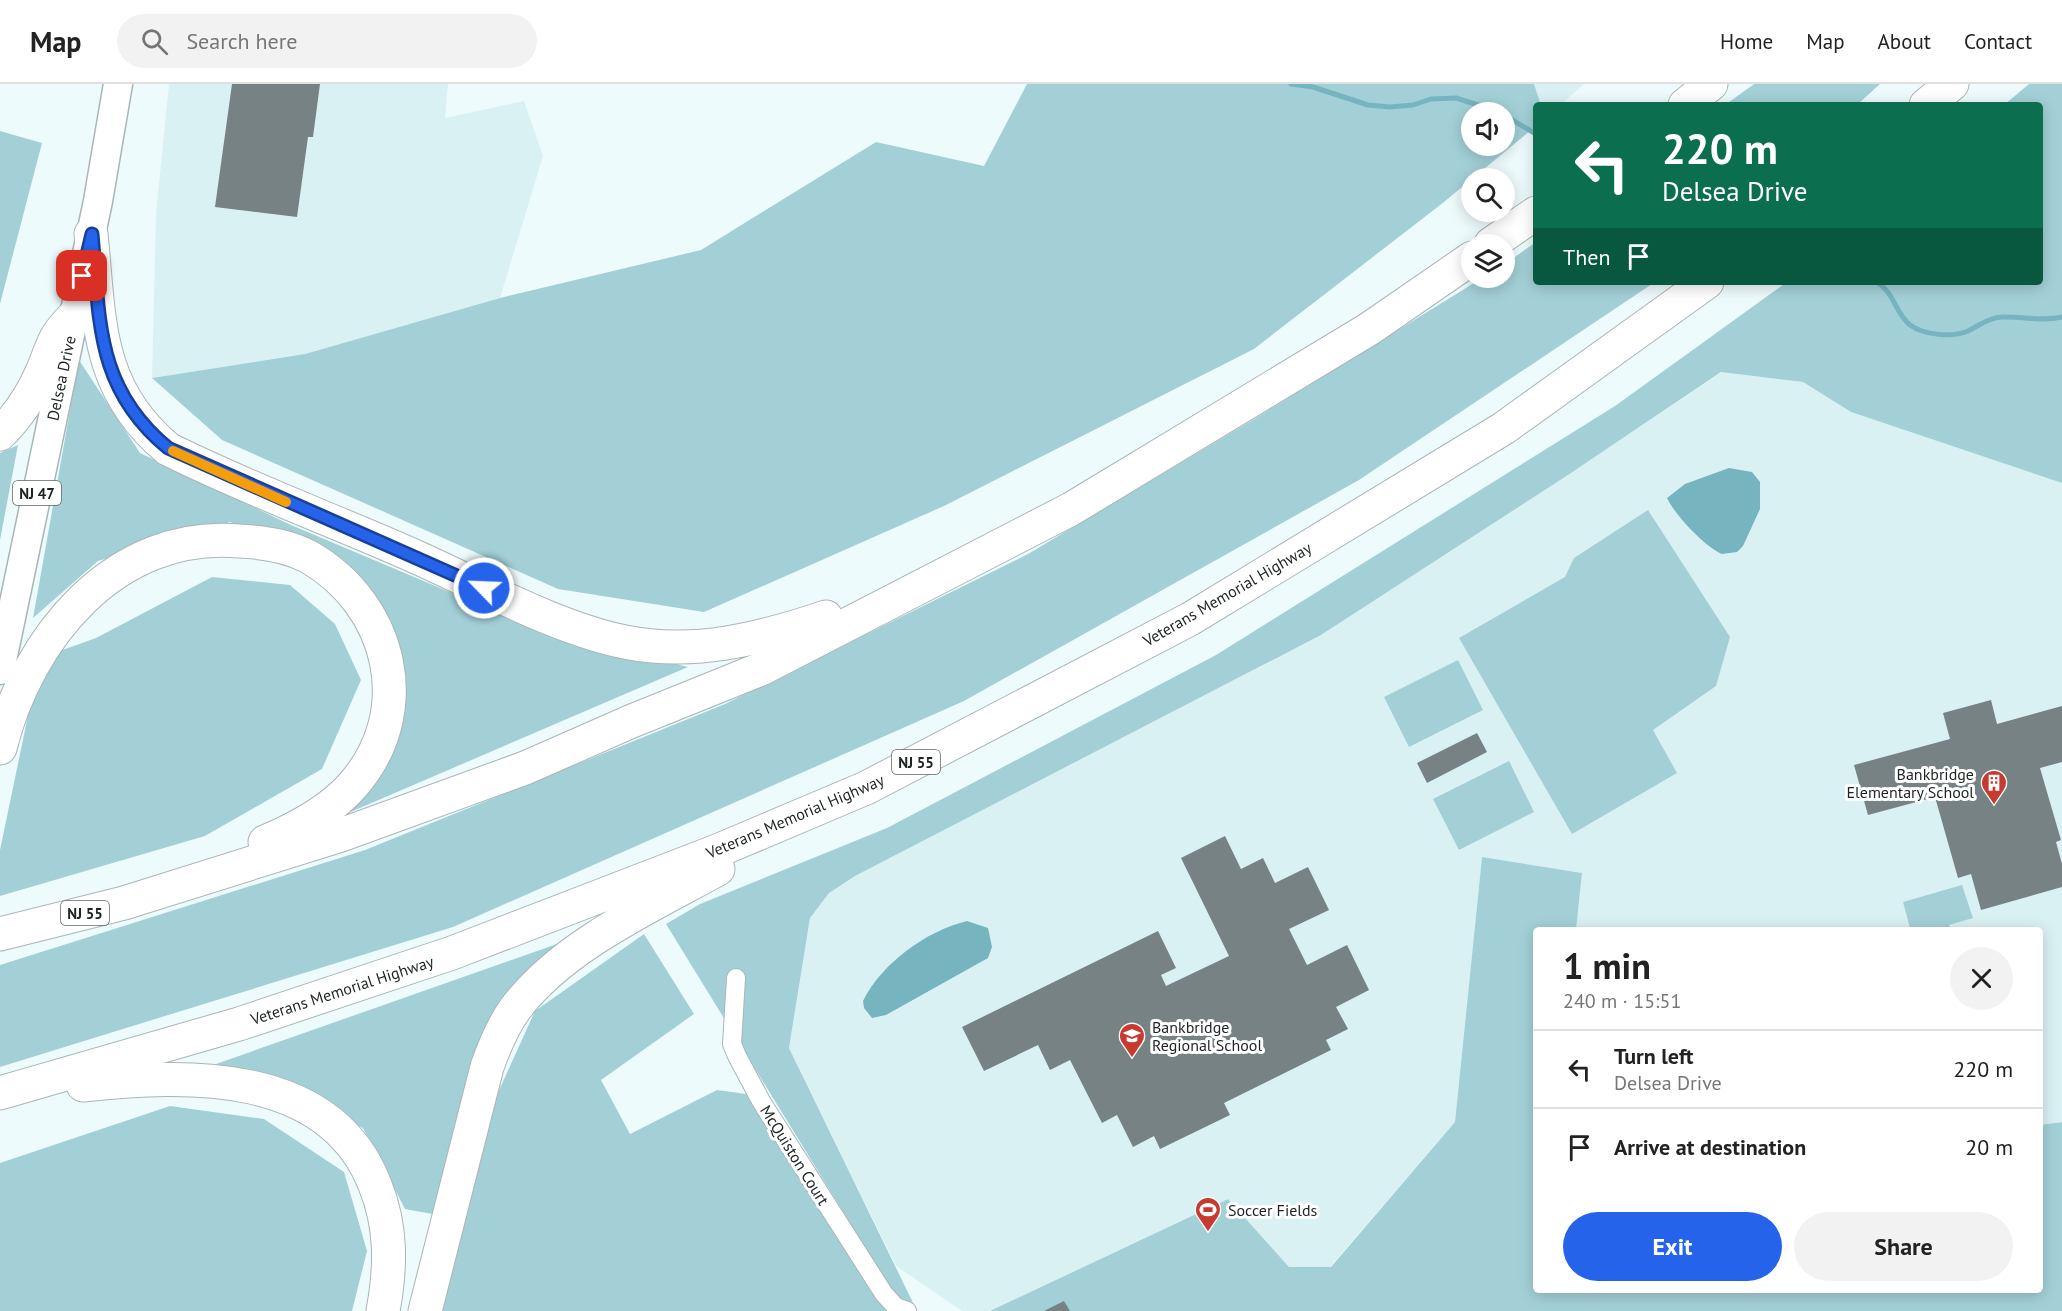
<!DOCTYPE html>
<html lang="en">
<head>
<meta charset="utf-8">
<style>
	body { margin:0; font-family:"PT Sans",sans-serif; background:#f2f2f2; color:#222; height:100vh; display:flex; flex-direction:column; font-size:22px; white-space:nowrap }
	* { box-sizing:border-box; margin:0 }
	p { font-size:20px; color:#767676 }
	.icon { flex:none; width:33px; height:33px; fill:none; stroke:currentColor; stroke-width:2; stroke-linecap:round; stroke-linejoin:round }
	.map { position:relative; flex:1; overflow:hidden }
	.panel { position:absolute; left:1533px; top:843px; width:510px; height:366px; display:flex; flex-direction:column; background:#fff; border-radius:6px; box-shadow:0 3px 15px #0003 }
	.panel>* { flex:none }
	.hud { position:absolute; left:1533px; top:18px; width:510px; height:183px; border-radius:6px; box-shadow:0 3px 15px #0003; background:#0b6e4f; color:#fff; overflow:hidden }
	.fabs { position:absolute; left:1461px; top:18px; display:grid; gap:12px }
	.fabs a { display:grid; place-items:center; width:54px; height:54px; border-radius:50%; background:#fff; box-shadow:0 3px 15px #0003; font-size:30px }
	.pin { position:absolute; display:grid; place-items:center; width:51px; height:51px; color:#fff; margin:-26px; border-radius:12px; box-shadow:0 3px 9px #0006 }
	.me { position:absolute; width:66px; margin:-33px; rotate:294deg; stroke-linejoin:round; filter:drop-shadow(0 0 4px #0008) }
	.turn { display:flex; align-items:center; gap:21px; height:126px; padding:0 30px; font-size:27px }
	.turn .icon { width:78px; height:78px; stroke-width:2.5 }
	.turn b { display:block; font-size:42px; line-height:51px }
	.then { display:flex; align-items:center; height:57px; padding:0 30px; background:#0003; gap:12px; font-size:22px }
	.round { display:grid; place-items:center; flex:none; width:63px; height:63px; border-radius:32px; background:#f2f2f2 }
	.headline { display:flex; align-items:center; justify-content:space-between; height:102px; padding:0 30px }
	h1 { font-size:36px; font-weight:800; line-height:45px }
	.action { display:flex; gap:12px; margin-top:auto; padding:12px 30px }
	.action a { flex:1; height:69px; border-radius:36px; background:#2563eb; color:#fff; font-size:24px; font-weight:800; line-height:69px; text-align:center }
	.action a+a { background:#f2f2f2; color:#222 }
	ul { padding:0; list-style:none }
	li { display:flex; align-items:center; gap:18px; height:78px; padding:0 30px; border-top:2px solid #e0e0e0 }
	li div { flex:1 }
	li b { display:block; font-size:22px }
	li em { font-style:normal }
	header { display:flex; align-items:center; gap:36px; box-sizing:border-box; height:84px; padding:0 30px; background:#fff; border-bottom:2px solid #e0e0e0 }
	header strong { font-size:28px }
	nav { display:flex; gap:33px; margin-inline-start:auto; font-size:21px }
	.search { width:420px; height:54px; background:#f2f2f2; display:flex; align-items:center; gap:15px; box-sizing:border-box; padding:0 21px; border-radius:33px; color:#767676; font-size:22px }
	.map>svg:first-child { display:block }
	.built { fill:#daf1f4 }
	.green { fill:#a3d0d7; fill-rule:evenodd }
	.water { fill:#76b5bf }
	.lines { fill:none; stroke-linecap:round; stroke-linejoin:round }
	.stream { stroke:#76b5bf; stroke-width:5 }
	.building { fill:#768284 }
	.street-casing { stroke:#a9b5b7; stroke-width:20 }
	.primary-casing { stroke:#a9b5b7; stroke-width:31 }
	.highway-casing { stroke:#a9b5b7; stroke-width:35 }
	.street { stroke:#fff; stroke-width:18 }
	.primary { stroke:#fff; stroke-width:28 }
	.highway { stroke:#fff; stroke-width:33 }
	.route-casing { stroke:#184099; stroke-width:15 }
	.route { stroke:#2563eb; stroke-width:10 }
	.slow { stroke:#f59e0b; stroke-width:10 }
	.labels { text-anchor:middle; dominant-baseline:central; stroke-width:6; stroke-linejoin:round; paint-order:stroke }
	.shield { fill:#fff; stroke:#626565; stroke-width:1.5 }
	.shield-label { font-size:15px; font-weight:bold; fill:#1e2323 }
	.street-label { font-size:16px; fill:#1e2323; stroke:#fff }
	.poi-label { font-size:16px; fill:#1e2323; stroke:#fff; text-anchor:start }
</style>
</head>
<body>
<header>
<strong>Map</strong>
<div class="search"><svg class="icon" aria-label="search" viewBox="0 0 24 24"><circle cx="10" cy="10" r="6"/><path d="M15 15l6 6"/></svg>Search here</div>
<nav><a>Home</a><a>Map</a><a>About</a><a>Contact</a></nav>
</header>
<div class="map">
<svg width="2062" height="1227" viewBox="0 0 2062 1227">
	<rect width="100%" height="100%" fill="#eefbfd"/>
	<path class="built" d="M169,0H448L445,34L524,17L543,72L500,214L305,270L152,294L156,129Z
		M1534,0H1584L1560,21H1541Z
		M1722,288L1803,298L1851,328L2062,399V1038L2040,1041V846H1576L1582,789L1482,773L1455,1038L1330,1183H1289L1228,1115L990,1227H962L896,1182L789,964L810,834L829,808L855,792L1321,551L1571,389Z"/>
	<path class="green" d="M1027,0H1534L1541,21H1536V42L1444,118L1254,265L944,422L704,528L558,505L222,356L152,294L305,270L500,214L701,166L876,58L984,82ZM1472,28H1504V62H1472Z
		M1754,0H1880L1857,21H1725Z
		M2029,0H2062V399L1851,328L1803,298L1721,288L1571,389L1321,551L855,792L829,809L810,834L789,964L917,1227H438L495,1015L535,927L644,850L694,930L601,996L630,1050L717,1006L746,1010L837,1154L853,1144L666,840L700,820L887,744L1216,571L1615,322L1787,198H2040V21H2004Z
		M0,47L42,59L0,220Z
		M1536,158V198H1655L1359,396L964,617L453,843L0,983V881L365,766L725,620L1028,470L1256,334L1482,194H1504L1505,180Z
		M79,276L140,369L291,441L537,545L688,583L346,730L402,629L391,536L342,486L230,438L98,477L33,534Z
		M18,361L0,456V369Z
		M1648,426L1730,553L1716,602L1653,646L1677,689L1572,750L1459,554L1565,493L1574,474Z
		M212,493L290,501L335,540L361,596L322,685L205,752L0,812V766L40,574L96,554Z
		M1458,576L1483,626L1409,663L1384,613Z
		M1509,677L1534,728L1459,766L1433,715Z
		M1482,773L1582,789L1576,846H1536V1206H2040V1041L2062,1038V1227H990L1228,1115L1289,1183H1331L1455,1038Z
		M1962,801L1973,834L1949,841L1951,846L1910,844L1903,818Z
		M571,855L493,929L438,1131L405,1125L363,1044L216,980Z
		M170,1022L264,1035L344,1088L367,1167L352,1227H0V1079Z"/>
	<path class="water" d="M1729,384L1752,388L1760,398V425L1743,462L1737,468L1722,470C1705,463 1675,431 1667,414L1685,400Z
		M967,837L988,844L992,863L988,874L886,931L872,934L864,924L863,917C882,879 926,847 967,837Z"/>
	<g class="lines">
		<path class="stream" d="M1291,0L1313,3L1368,21L1390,23L1413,21L1431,15L1456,14L1500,28
			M1504,31L1536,50
			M1876,198C1894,207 1895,229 1910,241C1924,251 1952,254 1968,247C1980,241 1988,234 2002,233C2021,232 2043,238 2062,233"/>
	</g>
	<path class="building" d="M232,0H320L313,53H308L297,133L215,123Z
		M1991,616L1997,640L2062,622V678L2040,684L2061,756L2056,758L2062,780V803L1981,826L1971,790L1958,794L1935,713L1868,731L1854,681L1950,655L1943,629Z
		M1477,649L1487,668L1427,699L1417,679Z
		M1225,752L1241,785L1263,774L1275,799L1308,783L1329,826L1289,845L1307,881L1347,861L1369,906L1336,923L1348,945L1326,956L1331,966L1224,1019L1230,1031L1160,1065L1154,1052L1133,1063L1117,1031L1102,1039L1070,976L1050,986L1038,961L984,987L962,943L1158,847L1176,884L1161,891L1166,902L1229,872L1181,774Z
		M1064,1217L1070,1227H1044Z"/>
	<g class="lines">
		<defs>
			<path id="street" d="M736,894L732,960L737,972L761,1017L884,1210L896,1223L907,1227"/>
			<path id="primary" d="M0,586L98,117L118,0"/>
			<path id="highway" d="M1685,21L1711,0
				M1926,21L1952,0
				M91,150C100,236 95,304 168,365C248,405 333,436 414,472C479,501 556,544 625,558C693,572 761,555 826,533
				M1491,160L1536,129
				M0,350C18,332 32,311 42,288C54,260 52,254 74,232
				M0,664C27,554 115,446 239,457C262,458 289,462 309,473C392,521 418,628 352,702C330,727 296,745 265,758
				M0,850L124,819L341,751L525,684L632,637L761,585L1071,425L1369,245L1472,174
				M83,1001C186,990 330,984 375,1101C392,1143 391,1183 383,1227
				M0,1009L239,940L452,869L717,767L866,704L1190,535L1504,344L1707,198
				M425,1227L487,983C494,963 502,943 515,925C562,862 651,822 718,785"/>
		</defs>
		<use href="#street" class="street-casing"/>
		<use href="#primary" class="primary-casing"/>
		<use href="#highway" class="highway-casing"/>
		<use href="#street" class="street"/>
		<use href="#primary" class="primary"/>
		<use href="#highway" class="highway"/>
	</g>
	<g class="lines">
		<defs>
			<path id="route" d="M82,192L92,150C100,236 95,304 168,364L484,504"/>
		</defs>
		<use href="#route" class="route-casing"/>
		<use href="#route" class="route"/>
		<path class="slow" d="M173,367L286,418"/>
	</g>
	<defs>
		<symbol id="building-pin" viewBox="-11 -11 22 30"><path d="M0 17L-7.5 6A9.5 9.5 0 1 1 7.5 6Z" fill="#c73a30" stroke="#fff"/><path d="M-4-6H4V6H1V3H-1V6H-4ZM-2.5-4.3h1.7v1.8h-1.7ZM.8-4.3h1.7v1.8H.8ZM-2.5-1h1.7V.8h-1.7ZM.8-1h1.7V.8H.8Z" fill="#fff"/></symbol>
		<symbol id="school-pin" viewBox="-11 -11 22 30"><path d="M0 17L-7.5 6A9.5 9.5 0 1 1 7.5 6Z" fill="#c73a30" stroke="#fff"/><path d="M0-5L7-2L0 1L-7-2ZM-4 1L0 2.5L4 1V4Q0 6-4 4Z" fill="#fff"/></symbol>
		<symbol id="stadium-pin" viewBox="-11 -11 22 30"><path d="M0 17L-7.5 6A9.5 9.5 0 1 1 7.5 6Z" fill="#c73a30" stroke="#fff"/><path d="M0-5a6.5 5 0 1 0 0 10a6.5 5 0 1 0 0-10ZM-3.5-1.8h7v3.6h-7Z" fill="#fff"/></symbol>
	</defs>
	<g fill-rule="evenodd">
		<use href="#building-pin" x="1979" y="684" width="30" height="40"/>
		<use href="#school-pin" x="1117" y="937" width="30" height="40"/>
		<use href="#stadium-pin" x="1193" y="1111" width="30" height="40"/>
	</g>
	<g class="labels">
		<g class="shield">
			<rect x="13" y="397" width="48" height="24" rx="4.5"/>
			<rect x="892" y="666" width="48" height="24" rx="4.5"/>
			<rect x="61" y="817" width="48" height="24" rx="4.5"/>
		</g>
		<g class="shield-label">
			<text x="37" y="409">NJ 47</text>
			<text x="916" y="678">NJ 55</text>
			<text x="85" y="829">NJ 55</text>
		</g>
		<g class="street-label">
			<text transform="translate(61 294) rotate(-78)">Delsea Drive</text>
			<text transform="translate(1227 510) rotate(-30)">Veterans Memorial Highway</text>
			<text transform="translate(795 732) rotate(-23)">Veterans Memorial Highway</text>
			<text transform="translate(342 906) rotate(-18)">Veterans Memorial Highway</text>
			<text transform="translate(795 1071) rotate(58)">McQuiston Court</text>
		</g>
		<g class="poi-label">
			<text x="1974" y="690" text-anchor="end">Bankbridge<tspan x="1974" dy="18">Elementary School</tspan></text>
			<text x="1152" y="943">Bankbridge<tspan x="1152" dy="18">Regional School</tspan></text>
			<text x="1228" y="1126">Soccer Fields</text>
		</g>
	</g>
</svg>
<div class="fabs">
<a><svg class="icon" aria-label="sound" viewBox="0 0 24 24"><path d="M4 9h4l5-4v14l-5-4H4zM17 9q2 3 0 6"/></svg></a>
<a><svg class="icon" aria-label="search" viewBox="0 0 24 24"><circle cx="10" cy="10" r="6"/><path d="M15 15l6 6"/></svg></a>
<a><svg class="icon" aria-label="layers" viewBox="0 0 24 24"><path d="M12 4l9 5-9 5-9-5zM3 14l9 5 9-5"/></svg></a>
</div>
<div class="pin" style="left:82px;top:192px;background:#d93025"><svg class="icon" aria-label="arrive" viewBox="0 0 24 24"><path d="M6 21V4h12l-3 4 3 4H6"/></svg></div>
<svg class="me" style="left:484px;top:504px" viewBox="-20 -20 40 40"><circle r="17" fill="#2563eb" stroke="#fff" stroke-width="3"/><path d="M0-11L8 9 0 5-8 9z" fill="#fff"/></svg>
<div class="hud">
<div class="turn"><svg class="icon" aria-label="left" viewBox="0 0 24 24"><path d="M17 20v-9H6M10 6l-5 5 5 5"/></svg><div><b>220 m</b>Delsea Drive</div></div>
<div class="then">Then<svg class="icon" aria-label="arrive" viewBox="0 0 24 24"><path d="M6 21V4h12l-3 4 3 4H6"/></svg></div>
</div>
<section class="panel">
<div class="headline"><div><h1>1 min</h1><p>240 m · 15:51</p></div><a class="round"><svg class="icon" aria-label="close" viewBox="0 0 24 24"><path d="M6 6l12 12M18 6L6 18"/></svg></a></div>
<ul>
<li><svg class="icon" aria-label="left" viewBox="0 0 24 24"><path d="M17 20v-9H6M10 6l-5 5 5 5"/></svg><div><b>Turn left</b><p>Delsea Drive</p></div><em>220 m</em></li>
<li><svg class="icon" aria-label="arrive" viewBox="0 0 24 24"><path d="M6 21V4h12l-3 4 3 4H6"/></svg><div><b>Arrive at destination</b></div><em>20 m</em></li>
</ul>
<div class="action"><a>Exit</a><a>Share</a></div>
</section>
</div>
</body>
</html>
